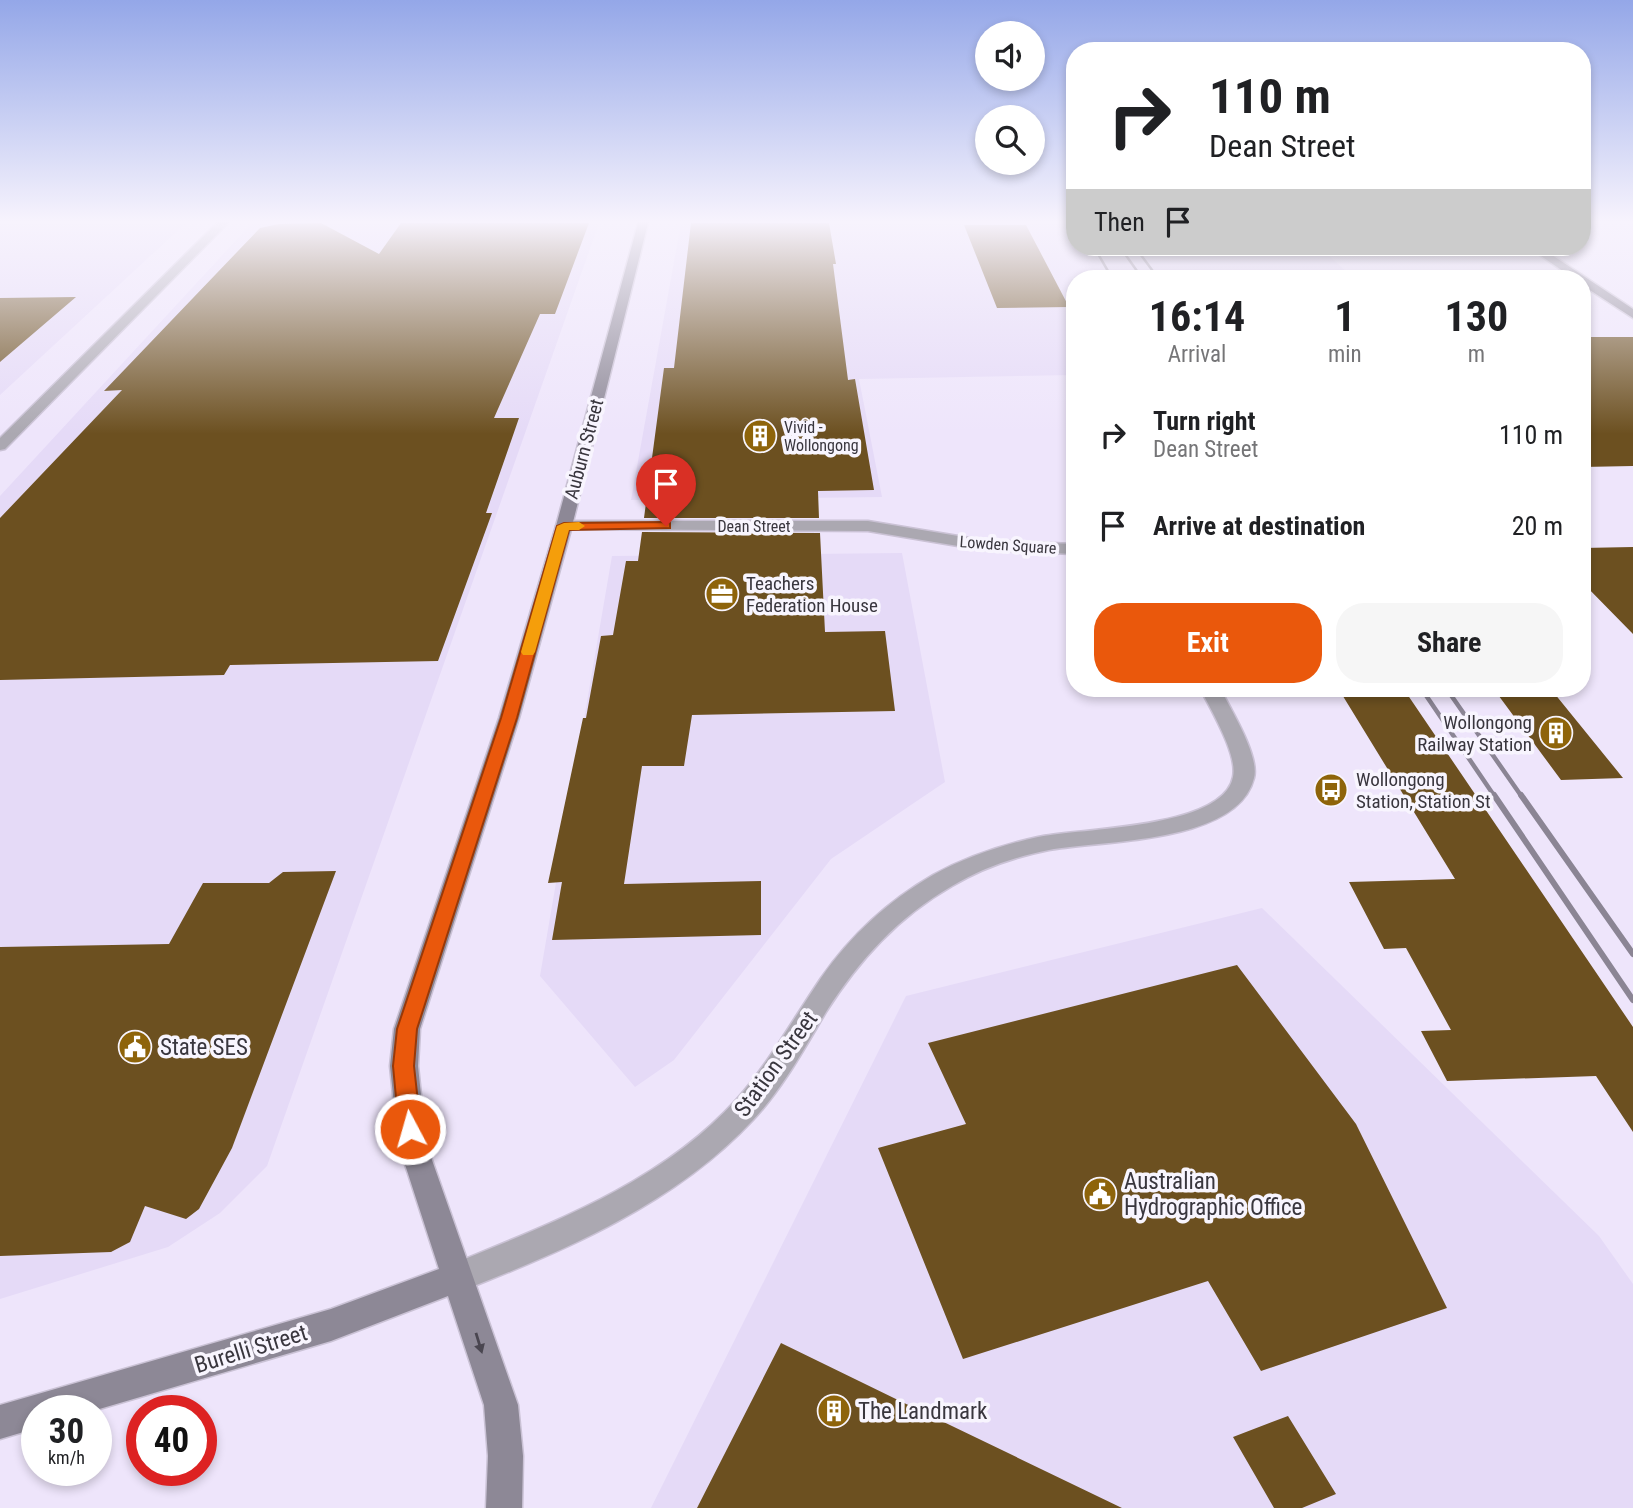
<!DOCTYPE html>
<html lang="en">
<head>
<meta charset="utf-8">
<style>
	body { margin:0; font-family:"Roboto Condensed",sans-serif; background:#f6f6f6; color:#202124; height:100vh; display:flex; flex-direction:column; font-size:26px; white-space:nowrap }
	* { box-sizing:border-box; margin:0 }
	p { font-size:23px; color:#757577 }
	.icon { flex:none; width:38px; height:38px; fill:none; stroke:currentColor; stroke-width:2; stroke-linecap:round; stroke-linejoin:round }
	.map { position:relative; flex:1; overflow:hidden }
	.sheet { position:absolute; left:1066px; top:270px; width:525px; height:427px; display:flex; flex-direction:column; background:#fff; border-radius:28px; box-shadow:0 4px 10px #0003 }
	.sheet>* { flex:none }
	.top-card { position:absolute; left:1066px; top:42px; width:525px; height:214px; border-radius:28px; box-shadow:0 4px 10px #0003; background:#fff; color:#202124; overflow:hidden }
	.controls { position:absolute; left:975px; top:21px; display:grid; gap:14px }
	.controls a { display:grid; place-items:center; width:70px; height:70px; border-radius:50%; background:#fff; box-shadow:0 4px 10px #0003; font-size:35px }
	.speed { position:absolute; left:21px; top:1395px; display:flex; gap:14px; font-size:35px; font-weight:700; text-align:center }
	.speed>* { display:grid; place-content:center; width:91px; height:91px; border-radius:50%; background:#fff; box-shadow:0 4px 10px #0003; line-height:1 }
	.speed small { font-size:18px; font-weight:400 }
	.speed .limit { border:10px solid #d22; background:#fff; color:#111 }
	.pin { position:absolute; display:grid; place-items:center; width:60px; height:60px; color:#fff; margin:-72px -30px; border-radius:50% 50% 50% 0; rotate:-45deg; box-shadow:0 0 7px #0007 }
	.pin .icon { rotate:45deg }
	.me { position:absolute; width:77px; margin:-38px; rotate:354deg; stroke-linejoin:round; filter:drop-shadow(0 0 5px #0008) }
	.turn { display:flex; align-items:center; gap:24px; height:147px; padding:0 28px; font-size:32px }
	.turn .icon { width:91px; height:91px; stroke-width:2.5 }
	.turn b { display:block; font-size:49px; line-height:60px }
	.then { display:flex; align-items:center; height:66px; padding:0 28px; background:#0003; gap:14px; font-size:26px }
	.eta { display:flex; justify-content:space-evenly; align-items:center; height:119px; text-align:center }
	.eta b { font-size:42px; font-weight:700; line-height:49px }
	.action { display:flex; gap:14px; margin-top:auto; padding:14px 28px }
	.action a { flex:1; height:80px; border-radius:28px; background:#ea580c; color:#fff; font-size:28px; font-weight:700; line-height:80px; text-align:center }
	.action a+a { background:#f6f6f6; color:#202124 }
	ul { padding:0; list-style:none }
	li { display:flex; align-items:center; gap:21px; height:91px; padding:0 28px }
	li div { flex:1 }
	li b { display:block; font-size:26px }
	li em { font-style:normal }
	.map>svg:first-child { display:block }
	.built { fill:#e5daf7 }
	.building { fill:#6c5020 }
	.lines { fill:none; stroke-linecap:round; stroke-linejoin:round }
	.street-casing { stroke:#cac2d5; stroke-width:3 }
	.secondary-casing { stroke:#cac2d5; stroke-width:3 }
	.street { fill:#aba8b1; fill-rule:evenodd }
	.secondary { fill:#8d8896; fill-rule:evenodd }
	.rail-far2 { stroke:#8b8594; stroke-width:2.5 }
	.rail-far1 { stroke:#8b8594; stroke-width:4.5 }
	.rail { stroke:#8b8594; stroke-width:6 }
	.oneway { fill:#4a4650 }
	.route { fill:#ea580c; stroke:#983908; stroke-width:2 }
	.slow { fill:#f59e0b }
	.labels { text-anchor:middle; dominant-baseline:central; stroke-width:7; stroke-linejoin:round; paint-order:stroke }
	.far-poi-label { font-size:16px; fill:#39363e; stroke:#f8f5fe; text-anchor:start }
	.far-street-label { font-size:16px; fill:#39363e; stroke:#f8f5fe }
	.street-label { font-size:19px; fill:#39363e; stroke:#f8f5fe }
	.poi-label { font-size:19px; fill:#39363e; stroke:#f8f5fe; text-anchor:start }
	.near-poi-label { font-size:23px; fill:#39363e; stroke:#f8f5fe; text-anchor:start }
	.near-street-label { font-size:23px; fill:#39363e; stroke:#f8f5fe }
</style>
</head>
<body>
<div class="map">
<svg width="1633" height="1508" viewBox="0 0 1633 1508">
	<rect width="100%" height="100%" fill="#eee5fb"/>
	<path class="built" d="M0,223H186L0,395Z
		M252,223H599L267,1166L220,1213L168,1247L0,1299V496Z
		M681,223H1074V247H1320L1353,278H1074V375L859,379L882,497L631,500Z
		M902,553L945,782L831,859L674,1060L635,1087L540,976L612,556Z
		M1262,908L1599,1236L1633,1284V1508H651L906,996Z"/>
	<path class="building" d="M321,223L379,254L401,223H589L555,314H540L494,418H519L486,513H492L438,661L230,665L224,675L0,680V518L122,390L104,391L260,228L279,224Z
		M691,223H829L836,264H833L848,380L855,379L874,490L818,491L819,518H644L664,368H674Z
		M964,225H1026L1069,307L997,308Z
		M76,297L0,362V298Z
		M1582,337H1633V466L1582,467Z
		M642,532L820,533L825,632L885,631L895,711L692,715L684,766H642L624,884L761,881V935L552,940L562,882L548,883L583,718H586L601,636L613,635L626,561H638Z
		M1633,547V634L1582,582V548Z
		M1338,688H1403L1633,1027V1132L1596,1076L1447,1081L1421,1031L1451,1030L1406,948L1384,949L1349,882L1455,879Z
		M1493,688H1550L1623,778L1561,780Z
		M336,871L232,1148L199,1209L186,1219L145,1206L130,1242L111,1252L0,1256V947L169,944L203,883H269L283,872Z
		M1237,965L1356,1124L1447,1308L1261,1371L1208,1281L963,1359L878,1148L966,1124L928,1043Z
		M781,1343L900,1401L1122,1508H697Z
		M1288,1416L1336,1494L1302,1508H1274L1233,1437Z"/>
	<g class="lines">
		<defs>
			<path id="street" d="M217,223H228L5,449L0,450V438Z
				M564,521H868L982,540L1074,544V554L982,550L868,531L558,529L556,526Z
				M1200,688H1220C1230,708 1260,756 1254,778C1238,844 1102,840 1049,850C1014,857 982,868 952,886C898,917 859,960 826,1012C804,1049 783,1088 753,1120C675,1204 564,1251 459,1292L448,1288L443,1277L448,1266C549,1224 660,1184 736,1100C769,1063 793,1019 821,978C851,935 888,901 933,875C966,857 1002,845 1038,837C1080,828 1223,829 1233,777C1238,754 1210,709 1200,688Z"/>
			<path id="secondary" d="M638,223H648L572,526L519,718L420,1029L418,1066L426,1143L518,1405L523,1456L522,1508H486L488,1456L484,1405L448,1296L331,1341L96,1410H37V1428L0,1439V1405L331,1309L439,1269L398,1143L390,1066L394,1029L499,718L556,526Z
				M1528,247H1540L1633,309V318L1582,285V278H1573Z"/>
		</defs>
		<use href="#street" class="street-casing"/>
		<use href="#secondary" class="secondary-casing"/>
		<use href="#street" class="street"/>
		<use href="#secondary" class="secondary"/>
		<path class="rail-far2" d="M1094,247L1112,278
			M1120,247L1142,278
			M1135,247L1158,278"/>
		<path class="rail-far1" d="M1421,688L1495,797
			M1446,688L1522,797"/>
		<path class="rail" d="M1494,795L1633,1000
			M1521,795L1633,954"/>
	</g>
	<defs><path id="oneway-solid" d="M-6-.8H1V-3.2L6.5 0L1 3.2V.8H-6Z" transform="scale(1.75)"/></defs>
	<use class="oneway" href="#oneway-solid" transform="translate(479 1343) rotate(73)"/>
	<linearGradient id="sky" x2="0" y2="1"><stop stop-color="#94a7e8"/><stop offset="0.51" stop-color="#f7f3fd"/><stop offset="1" stop-color="#f7f3fd" stop-opacity="0"/></linearGradient>
	<rect width="1633" height="434" fill="url(#sky)"/>
	<path class="route" d="M666,522L670,523V528L569,530L517,718L417,1029L414,1066L421,1129L417,1136L410,1139L402,1136L399,1129L393,1066L397,1029L501,718L557,526L564,523Z"/>
	<path class="slow" d="M579,522L585,526L579,530H569L535,652L533,655H523L521,652L557,526L564,523Z"/>
	<defs>
		<symbol id="building-disc" viewBox="-11 -11 22 22"><circle r="9.5" fill="#8e640a" stroke="#f8f5fe"/><path d="M-4-6H4V6H1V3H-1V6H-4ZM-2.5-4.3h1.7v1.8h-1.7ZM.8-4.3h1.7v1.8H.8ZM-2.5-1h1.7V.8h-1.7ZM.8-1h1.7V.8H.8Z" fill="#fff"/></symbol>
		<symbol id="office-disc" viewBox="-11 -11 22 22"><circle r="9.5" fill="#8e640a" stroke="#f8f5fe"/><path d="M-6-3h4V-5.5h4V-3h4V5H-6ZM-1-4.5V-3h2v-1.5ZM-6 0V1H6V0Z" fill="#fff"/></symbol>
		<symbol id="bus-disc" viewBox="-11 -11 22 22"><circle r="9.5" fill="#8e640a" stroke="#f8f5fe"/><path d="M-5-6H5V4H4V6H2V4H-2V6H-4V4H-5ZM-3.5-4V0h7V-4ZM-3.5 1.2v1.5H-2V1.2ZM2 1.2v1.5H3.5V1.2Z" fill="#fff"/></symbol>
		<symbol id="civic-disc" viewBox="-11 -11 22 22"><circle r="9.5" fill="#8e640a" stroke="#f8f5fe"/><path d="M-.6-6.5H3V-4.5H.6V-3L4-1V1h2V6H-6V1h2V-1L-.6-3ZM-1.2 2.5V6h2.4V2.5Z" fill="#fff"/></symbol>
	</defs>
	<g fill-rule="evenodd">
		<use href="#building-disc" x="741" y="417" width="38" height="38"/>
		<use href="#office-disc" x="703" y="575" width="38" height="38"/>
		<use href="#building-disc" x="1537" y="714" width="38" height="38"/>
		<use href="#bus-disc" x="1312" y="771" width="38" height="38"/>
		<use href="#civic-disc" x="116" y="1028" width="38" height="38"/>
		<use href="#civic-disc" x="1081" y="1175" width="38" height="38"/>
		<use href="#building-disc" x="815" y="1392" width="38" height="38"/>
	</g>
	<g class="labels">
		<g class="far-poi-label">
			<text x="784" y="427">Vivid -<tspan x="784" dy="18">Wollongong</tspan></text>
		</g>
		<g class="far-street-label">
			<text x="754" y="526">Dean Street</text>
			<text transform="translate(1008 545) rotate(4)">Lowden Square</text>
		</g>
		<g class="street-label">
			<text transform="translate(584 449) rotate(-75)">Auburn Street</text>
		</g>
		<g class="poi-label">
			<text x="746" y="583">Teachers<tspan x="746" dy="22">Federation House</tspan></text>
			<text x="1532" y="722" text-anchor="end">Wollongong<tspan x="1532" dy="22">Railway Station</tspan></text>
			<text x="1356" y="779">Wollongong<tspan x="1356" dy="22">Station, Station St</tspan></text>
		</g>
		<g class="near-poi-label">
			<text x="160" y="1047">State SES</text>
			<text x="1124" y="1181">Australian<tspan x="1124" dy="26">Hydrographic Office</tspan></text>
			<text x="858" y="1411">The Landmark</text>
		</g>
		<g class="near-street-label">
			<text transform="translate(776 1064) rotate(-54)">Station Street</text>
			<text transform="translate(251 1349) rotate(-17)">Burelli Street</text>
		</g>
	</g>
</svg>
<div class="controls">
<a><svg class="icon" aria-label="sound" viewBox="0 0 24 24"><path d="M4 9h4l5-4v14l-5-4H4zM17 9q2 3 0 6"/></svg></a>
<a><svg class="icon" aria-label="search" viewBox="0 0 24 24"><circle cx="10" cy="10" r="6"/><path d="M15 15l6 6"/></svg></a>
</div>
<div class="speed"><div>30<small>km/h</small></div><div class="limit">40</div></div>
<div class="pin" style="left:666px;top:526px;background:#d93025"><svg class="icon" aria-label="arrive" viewBox="0 0 24 24"><path d="M6 21V4h12l-3 4 3 4H6"/></svg></div>
<svg class="me" style="left:410px;top:1129px" viewBox="-20 -20 40 40"><circle r="17" fill="#ea580c" stroke="#fff" stroke-width="3"/><path d="M0-11L8 9 0 5-8 9z" fill="#fff"/></svg>
<div class="top-card">
<div class="turn"><svg class="icon" aria-label="right" viewBox="0 0 24 24"><path d="M7 20v-9h11M14 6l5 5-5 5"/></svg><div><b>110 m</b>Dean Street</div></div>
<div class="then">Then<svg class="icon" aria-label="arrive" viewBox="0 0 24 24"><path d="M6 21V4h12l-3 4 3 4H6"/></svg></div>
</div>
<section class="sheet">
<div class="eta">
<div><b>16:14</b><p>Arrival</p></div>
<div><b>1</b><p>min</p></div>
<div><b>130</b><p>m</p></div>
</div>
<ul>
<li><svg class="icon" aria-label="right" viewBox="0 0 24 24"><path d="M7 20v-9h11M14 6l5 5-5 5"/></svg><div><b>Turn right</b><p>Dean Street</p></div><em>110 m</em></li>
<li><svg class="icon" aria-label="arrive" viewBox="0 0 24 24"><path d="M6 21V4h12l-3 4 3 4H6"/></svg><div><b>Arrive at destination</b></div><em>20 m</em></li>
</ul>
<div class="action"><a>Exit</a><a>Share</a></div>
</section>
</div>
</body>
</html>
